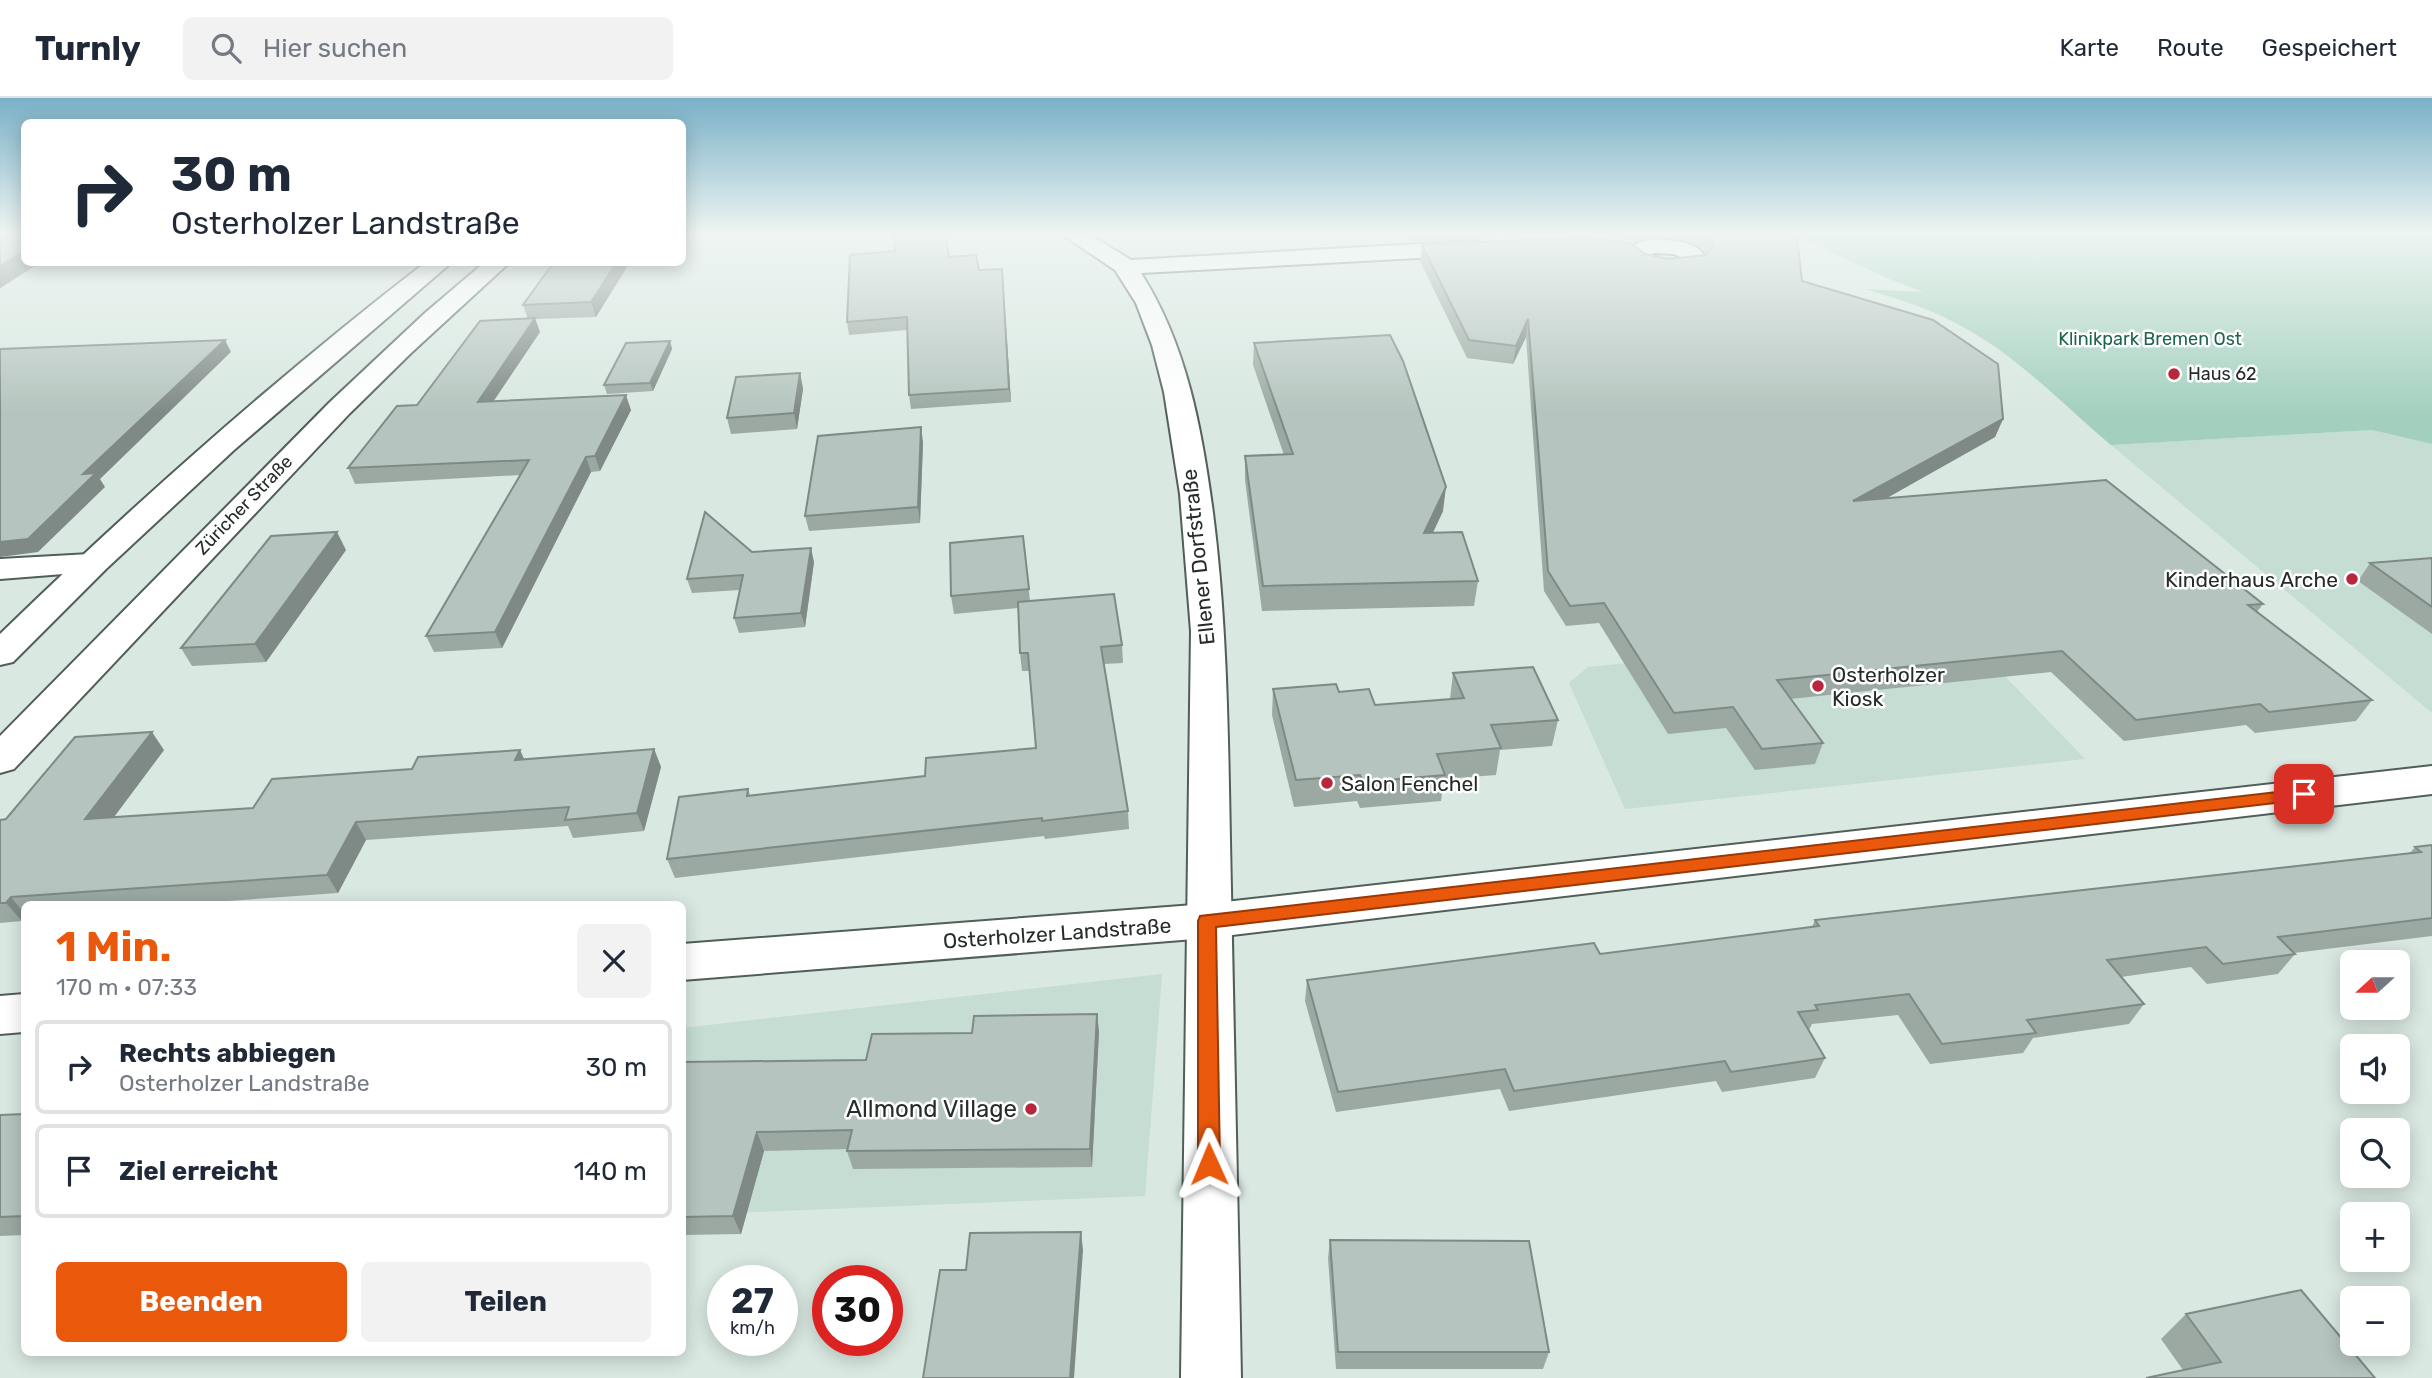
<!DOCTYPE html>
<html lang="de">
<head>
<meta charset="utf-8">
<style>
	body { margin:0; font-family:Rubik,sans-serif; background:#f2f2f3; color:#1f2937; height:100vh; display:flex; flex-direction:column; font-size:26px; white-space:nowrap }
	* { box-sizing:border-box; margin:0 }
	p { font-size:23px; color:#747a83 }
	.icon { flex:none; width:38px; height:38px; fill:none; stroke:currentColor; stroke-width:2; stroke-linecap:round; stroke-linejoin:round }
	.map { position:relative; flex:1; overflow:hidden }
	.drawer { position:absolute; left:21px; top:803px; width:665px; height:455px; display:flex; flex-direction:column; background:#fff; border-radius:10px; box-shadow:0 4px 18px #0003 }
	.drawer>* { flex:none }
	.top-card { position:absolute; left:21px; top:21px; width:665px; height:147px; border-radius:10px; box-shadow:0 4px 18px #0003; background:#fff; color:#1f2937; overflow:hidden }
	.needle { width:46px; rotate:249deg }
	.tools { position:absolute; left:2340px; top:852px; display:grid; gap:14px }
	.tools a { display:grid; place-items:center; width:70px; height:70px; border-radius:10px; background:#fff; box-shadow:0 4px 18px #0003; font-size:35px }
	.speed { position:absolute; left:707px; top:1167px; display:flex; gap:14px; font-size:35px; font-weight:700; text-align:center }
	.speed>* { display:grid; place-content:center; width:91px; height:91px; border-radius:50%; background:#fff; box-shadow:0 4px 18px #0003; line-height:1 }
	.speed small { font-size:18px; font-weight:400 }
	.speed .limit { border:10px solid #d22; background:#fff; color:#111 }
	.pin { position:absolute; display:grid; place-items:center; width:60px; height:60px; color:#fff; margin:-30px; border-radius:14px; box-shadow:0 4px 10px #0006 }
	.me { position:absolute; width:77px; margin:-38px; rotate:359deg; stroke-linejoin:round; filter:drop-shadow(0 0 5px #0008) }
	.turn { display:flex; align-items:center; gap:24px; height:147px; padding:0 35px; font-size:32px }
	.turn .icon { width:91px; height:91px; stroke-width:2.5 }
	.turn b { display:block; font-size:49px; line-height:60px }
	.round { display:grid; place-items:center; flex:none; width:74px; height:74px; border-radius:10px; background:#f2f2f3 }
	.summary { display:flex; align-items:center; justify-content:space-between; height:119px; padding:0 35px }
	h1 { font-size:42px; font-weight:700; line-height:52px; color:#ea580c }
	.button { display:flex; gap:14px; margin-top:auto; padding:14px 35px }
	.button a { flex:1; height:80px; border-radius:10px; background:#ea580c; color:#fff; font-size:28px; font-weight:700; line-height:80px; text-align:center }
	.button a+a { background:#f2f2f3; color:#1f2937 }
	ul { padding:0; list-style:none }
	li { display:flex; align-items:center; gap:21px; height:94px; margin:0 14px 10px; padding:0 21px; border:4px solid #e0e1e3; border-radius:10px }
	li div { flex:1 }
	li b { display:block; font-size:26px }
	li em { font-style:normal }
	header { display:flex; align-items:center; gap:42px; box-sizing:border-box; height:98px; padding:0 35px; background:#fff; border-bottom:2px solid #e0e1e3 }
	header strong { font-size:33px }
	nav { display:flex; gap:38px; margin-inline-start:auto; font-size:24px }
	.search { width:490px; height:63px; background:#f2f2f3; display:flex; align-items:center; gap:18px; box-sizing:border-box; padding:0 24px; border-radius:10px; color:#747a83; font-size:26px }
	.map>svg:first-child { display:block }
	.built { fill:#c5ddd3 }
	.green { fill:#a3d0be }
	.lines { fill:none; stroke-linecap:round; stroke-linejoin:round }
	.street-casing { stroke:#515e59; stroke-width:4 }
	.secondary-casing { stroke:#515e59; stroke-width:4 }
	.street { fill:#fff; fill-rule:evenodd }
	.secondary { fill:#fff; fill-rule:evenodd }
	.wall { fill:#9ca9a3 }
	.shaded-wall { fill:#7f8985 }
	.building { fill:#b5c4be; stroke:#7f8985; stroke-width:2 }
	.route { fill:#ea580c; stroke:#983908; stroke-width:2 }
	.poi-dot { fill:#b7263c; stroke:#fff; stroke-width:2.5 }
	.labels { text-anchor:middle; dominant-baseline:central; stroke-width:5; stroke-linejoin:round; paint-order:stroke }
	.far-park-label { font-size:18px; fill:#1e644f; stroke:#fff }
	.far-poi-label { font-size:18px; fill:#262c29; stroke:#fff; text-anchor:start }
	.far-street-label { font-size:18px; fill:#262c29; stroke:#fff }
	.street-label { font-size:21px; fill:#262c29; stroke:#fff }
	.poi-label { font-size:21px; fill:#262c29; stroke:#fff; text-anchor:start }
	.near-poi-label { font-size:24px; fill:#262c29; stroke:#fff; text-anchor:end }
</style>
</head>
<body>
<header>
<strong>Turnly</strong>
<div class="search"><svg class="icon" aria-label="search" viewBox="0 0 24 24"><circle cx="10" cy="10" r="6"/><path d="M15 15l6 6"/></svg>Hier suchen</div>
<nav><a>Karte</a><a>Route</a><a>Gespeichert</a></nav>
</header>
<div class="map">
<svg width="2432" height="1280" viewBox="0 0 2432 1280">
	<rect width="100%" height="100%" fill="#d9e8e1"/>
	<path class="built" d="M2372,332L2432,346V615L2111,347Z
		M1960,532L2085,661L1625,711L1569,585L1588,569Z
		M1162,876L1145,1098L683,1117L682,930Z"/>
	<path class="green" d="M1795,137H2432V346L2372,332L2111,347C2066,309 2021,262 1970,233C1937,213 1902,202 1866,191L1923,194L1889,181Z"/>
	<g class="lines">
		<defs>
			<path id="street" d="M1063,137H1090L1131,162L1473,143L1481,145L1484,150L1481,155L1473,157L1141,175C1187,247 1202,332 1213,415C1229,540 1228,665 1231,791C1234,954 1238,1117 1241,1280H1181L1191,533L1180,396L1164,294L1152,247L1136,205L1115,172Z
				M1654,141C1673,143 1699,142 1707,162L1700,171C1676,177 1643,180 1627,157L1637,145ZM1654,155L1674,156L1684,161L1664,162L1651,157Z
				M90,456L102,459L106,466L102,473L0,481V461Z"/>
			<path id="secondary" d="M426,164H452L234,352L106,471L13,564L0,567V536C135,405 277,279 426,164Z
				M485,164H510L411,255L350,315L14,671L0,675V638L330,304L425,215Z
				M2432,668V696L1207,840L682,882V846L1207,806Z
				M24,896V934L0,936V898Z"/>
		</defs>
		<use href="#street" class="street-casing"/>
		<use href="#secondary" class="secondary-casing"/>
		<use href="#street" class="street"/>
		<use href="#secondary" class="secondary"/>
	</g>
	<path class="wall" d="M0,137L24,164H75L38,166L0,190Z
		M1407,137H1551L1411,144Z
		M1592,137H1791L1802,183L2003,321L1995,339L1885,401L2263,506L2257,514L2372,602L2356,623L2255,635L2246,627L2124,643L2051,574L1790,601L1823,645L1815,666L1755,672L1726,630L1668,636L1599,525L1566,528L1544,493L1526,239L1513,266L1467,260L1420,163L1422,147L1645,156L1668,161L1706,156L1704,151L1678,140L1654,138L1636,143Z
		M949,159L1003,183L1011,304L911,311L909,297L907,232L849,237L847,224Z
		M630,164L596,219L535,221L540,234L493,303L631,312L600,373L591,374L502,550L434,554L426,538L520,377L355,386L348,370L417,307L528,221L523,207Z
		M670,243L672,251L653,293L607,296L604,287Z
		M1254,245L1443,413L1433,435L1478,483L1474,508L1262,513L1245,382V358L1284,357L1253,267Z
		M800,275L803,291L797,331L731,336L727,320Z
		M923,344L920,425L809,433L805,418Z
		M1023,438L1030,503L1122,547L1123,565L1104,566L1128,713L1129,731L1045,741L1044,738L675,780L667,761L748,691L750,697L925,678L1036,650L1029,573H1022L1020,555L1018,510L954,516L951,498Z
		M346,452L266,564L192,568L181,550Z
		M752,454L814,464L805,529L739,535L734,520L740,492L692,495L687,481Z
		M2432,460V536L2358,483L2370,465Z
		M1453,575L1558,622L1552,648L1500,652L1496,677L1444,681L1441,703L1360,710L1357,703L1294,709L1272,617L1273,591L1339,594L1375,607L1450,601Z
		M654,651L661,669L644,733L573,740L568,728L366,742L338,795L172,807H24V820L22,823L0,825V722L6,721L164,652L114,719L253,710L412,671L520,652L524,661Z
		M2432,747V838L2294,855L2295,856L2278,876L2207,886L2191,869L2121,879L2144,906L2129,926L2033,940L2023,955L1930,966L1898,917L1812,926L1809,932L1825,960L1815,980L1722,994L1716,983L1509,1013L1500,991L1336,1014L1305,903L1307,882L1600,856L1812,829L1815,822L2410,755L2415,749Z
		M1097,916L1099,934L1092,1069L853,1071L847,1053L848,1051L764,1053L741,1136L682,1137V964L866,962L972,935Z
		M24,1016V1137L0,1138V1017Z
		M1330,1142L1549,1254L1543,1271H1336L1328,1160Z
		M2186,1216L2375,1280L2183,1272L2161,1241Z"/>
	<path class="shaded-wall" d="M1637,137H1655L1654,138L1636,143Z
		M24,154V164H38V166L0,190V168Z
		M617,164H630L596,219L591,204Z
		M1002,171L1003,183L1011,304L1009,291Z
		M535,220L540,234L483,319L478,304Z
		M1528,221L1526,239L1513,266L1516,248Z
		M225,242L231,254L100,381L105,389L38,454L0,459V444Z
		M670,243L672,251L653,293L650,285Z
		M800,275L803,291L797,331L794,315Z
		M626,297L631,312L600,373L595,358Z
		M2003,321L1995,339L1846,423L1853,403Z
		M921,329L923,344L920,425L918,409Z
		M586,359L591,374L502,550L495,534Z
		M1446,389L1443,413L1421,459L1424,435Z
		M337,434L346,452L266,564L255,546Z
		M811,450L814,464L805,529L801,515Z
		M152,634L164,652L99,739L85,721Z
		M654,651L661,669L644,733L637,715Z
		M520,652L528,670L515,662Z
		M356,724L366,742L338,795L327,777Z
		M11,799L24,815V820L22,823L6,805Z
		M1097,916L1099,934L1092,1069L1090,1051Z
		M757,1034L764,1053L741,1136L733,1118Z
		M1081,1134L1083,1152L1074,1280H1070Z"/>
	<path class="building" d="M0,137H24V154L0,168Z
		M894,137H946L949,159L976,157L979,172L1002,171L1009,291L909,297L907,219L847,224L850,157L895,153Z
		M1709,137H1791L1797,139L1802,183L1933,222L1998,266L2003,321L1853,403L2106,382L2263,506L2248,507L2372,602L2269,614L2260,606L2136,622L2062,553L1777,582L1823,645L1762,651L1733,609L1674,615L1604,505L1570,508L1548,473L1528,221L1516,248L1469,242L1422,147L1584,139L1630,145L1645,156L1668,161L1706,157L1713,148Z
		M554,164H617L591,204L523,207Z
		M535,220L478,304L626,297L595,358L586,359L495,534L426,538L529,362L348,370L397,308L417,307L480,223Z
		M1390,237L1403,263L1446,389L1424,435L1462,434L1478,483L1263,488L1245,358L1293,356L1254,245Z
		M225,242L83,376L96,375L28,441L0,444V251Z
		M670,243L650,285L604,287L626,245Z
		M800,275L794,315L727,320L736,279Z
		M921,329L918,409L805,418L818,338Z
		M705,414L752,454L811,450L801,515L734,520L743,477L687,481Z
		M337,434L255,546L181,550L271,438Z
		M1023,438L1029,491L951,498L950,445Z
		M2432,460V509L2370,465Z
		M1114,496L1122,547L1101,549L1128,713L1042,723V720L667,761L679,699L748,691L747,698L925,678L926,660L1036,650L1028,555H1020L1018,504Z
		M1533,569L1558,622L1491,627L1501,650L1437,656L1445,677L1363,684L1360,677L1296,682L1273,591L1336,586L1339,594L1369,591L1375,607L1464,600L1453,575Z
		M152,634L85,721L253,710L272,681L412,671L418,659L520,652L515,662L654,651L637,715L565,722L569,709L356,724L327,777L11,799L6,805H0V722L6,721L75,639Z
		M2432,747V820L2278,839L2295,856L2223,866L2206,849L2107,862L2144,906L2027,922L2036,935L1942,946L1909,896L1815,907L1818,912L1798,914L1825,960L1731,974L1725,963L1514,993L1505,971L1338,994L1307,882L1594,845L1600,856L1819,828L1815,822L2421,754L2415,749Z
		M1097,916L1090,1051L847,1053L852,1032L757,1034L733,1118L682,1119V964L866,962L872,936L972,935L974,918Z
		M24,1016V1118L0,1119V1017Z
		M1081,1134L1070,1280H923L940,1172H966L970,1135Z
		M1330,1142L1529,1143L1549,1254H1338Z
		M2301,1192L2375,1280H2146L2221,1264L2186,1216Z"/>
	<linearGradient id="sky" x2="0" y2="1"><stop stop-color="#79b0c7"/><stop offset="0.43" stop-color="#eef5f2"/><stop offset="1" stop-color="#eef5f2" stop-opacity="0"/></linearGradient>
	<rect width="2432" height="316" fill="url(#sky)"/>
	<path class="route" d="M2304,691L2310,692L2313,696L2310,701L1216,829L1220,1066L1217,1073L1209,1076L1201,1073L1198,1066V823L1200,818Z"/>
	<g class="poi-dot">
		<circle cx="2174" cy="276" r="7"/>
		<circle cx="2352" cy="481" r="7"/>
		<circle cx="1818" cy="588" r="7"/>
		<circle cx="1327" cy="685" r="7"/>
		<circle cx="1031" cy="1011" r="7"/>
	</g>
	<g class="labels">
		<g class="far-park-label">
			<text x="2150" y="241">Klinikpark Bremen Ost</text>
		</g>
		<g class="far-poi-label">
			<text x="2188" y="276">Haus 62</text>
		</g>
		<g class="far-street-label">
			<text transform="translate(244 407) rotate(-46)">Züricher Straße</text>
		</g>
		<g class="street-label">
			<text transform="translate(1198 459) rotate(-96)">Ellener Dorfstraße</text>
			<text transform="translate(1057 835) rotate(-4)">Osterholzer Landstraße</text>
		</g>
		<g class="poi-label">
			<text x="2338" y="481" text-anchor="end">Kinderhaus Arche</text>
			<text x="1832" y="576">Osterholzer<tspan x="1832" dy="24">Kiosk</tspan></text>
			<text x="1341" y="685">Salon Fenchel</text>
		</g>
		<g class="near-poi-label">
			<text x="1017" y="1011">Allmond Village</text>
		</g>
	</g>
</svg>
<div class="tools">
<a><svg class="needle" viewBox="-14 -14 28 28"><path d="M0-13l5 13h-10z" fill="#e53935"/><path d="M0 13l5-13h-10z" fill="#747a83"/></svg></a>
<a><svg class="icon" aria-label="sound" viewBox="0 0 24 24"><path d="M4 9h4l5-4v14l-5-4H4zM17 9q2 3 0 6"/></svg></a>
<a><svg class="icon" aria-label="search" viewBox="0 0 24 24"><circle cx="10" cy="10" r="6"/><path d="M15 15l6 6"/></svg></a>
<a>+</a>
<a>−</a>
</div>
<div class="speed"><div>27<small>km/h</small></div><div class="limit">30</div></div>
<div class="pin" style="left:2304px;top:696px;background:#d93025"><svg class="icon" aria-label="arrive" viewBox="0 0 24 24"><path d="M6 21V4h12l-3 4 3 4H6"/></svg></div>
<svg class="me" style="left:1209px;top:1066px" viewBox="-20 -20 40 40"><path d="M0-17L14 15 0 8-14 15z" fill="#ea580c" stroke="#fff" stroke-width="4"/></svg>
<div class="top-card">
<div class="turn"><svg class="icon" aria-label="right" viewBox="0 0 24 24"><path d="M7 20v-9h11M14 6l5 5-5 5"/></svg><div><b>30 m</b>Osterholzer Landstraße</div></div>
</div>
<section class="drawer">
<div class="summary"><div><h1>1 Min.</h1><p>170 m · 07:33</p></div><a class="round"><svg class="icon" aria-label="close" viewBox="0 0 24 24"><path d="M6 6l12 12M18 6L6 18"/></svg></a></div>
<ul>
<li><svg class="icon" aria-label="right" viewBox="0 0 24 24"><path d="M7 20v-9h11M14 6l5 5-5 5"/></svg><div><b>Rechts abbiegen</b><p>Osterholzer Landstraße</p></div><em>30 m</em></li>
<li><svg class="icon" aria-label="arrive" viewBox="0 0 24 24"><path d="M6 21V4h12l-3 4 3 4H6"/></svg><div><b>Ziel erreicht</b></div><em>140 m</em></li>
</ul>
<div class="button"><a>Beenden</a><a>Teilen</a></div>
</section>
</div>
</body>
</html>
